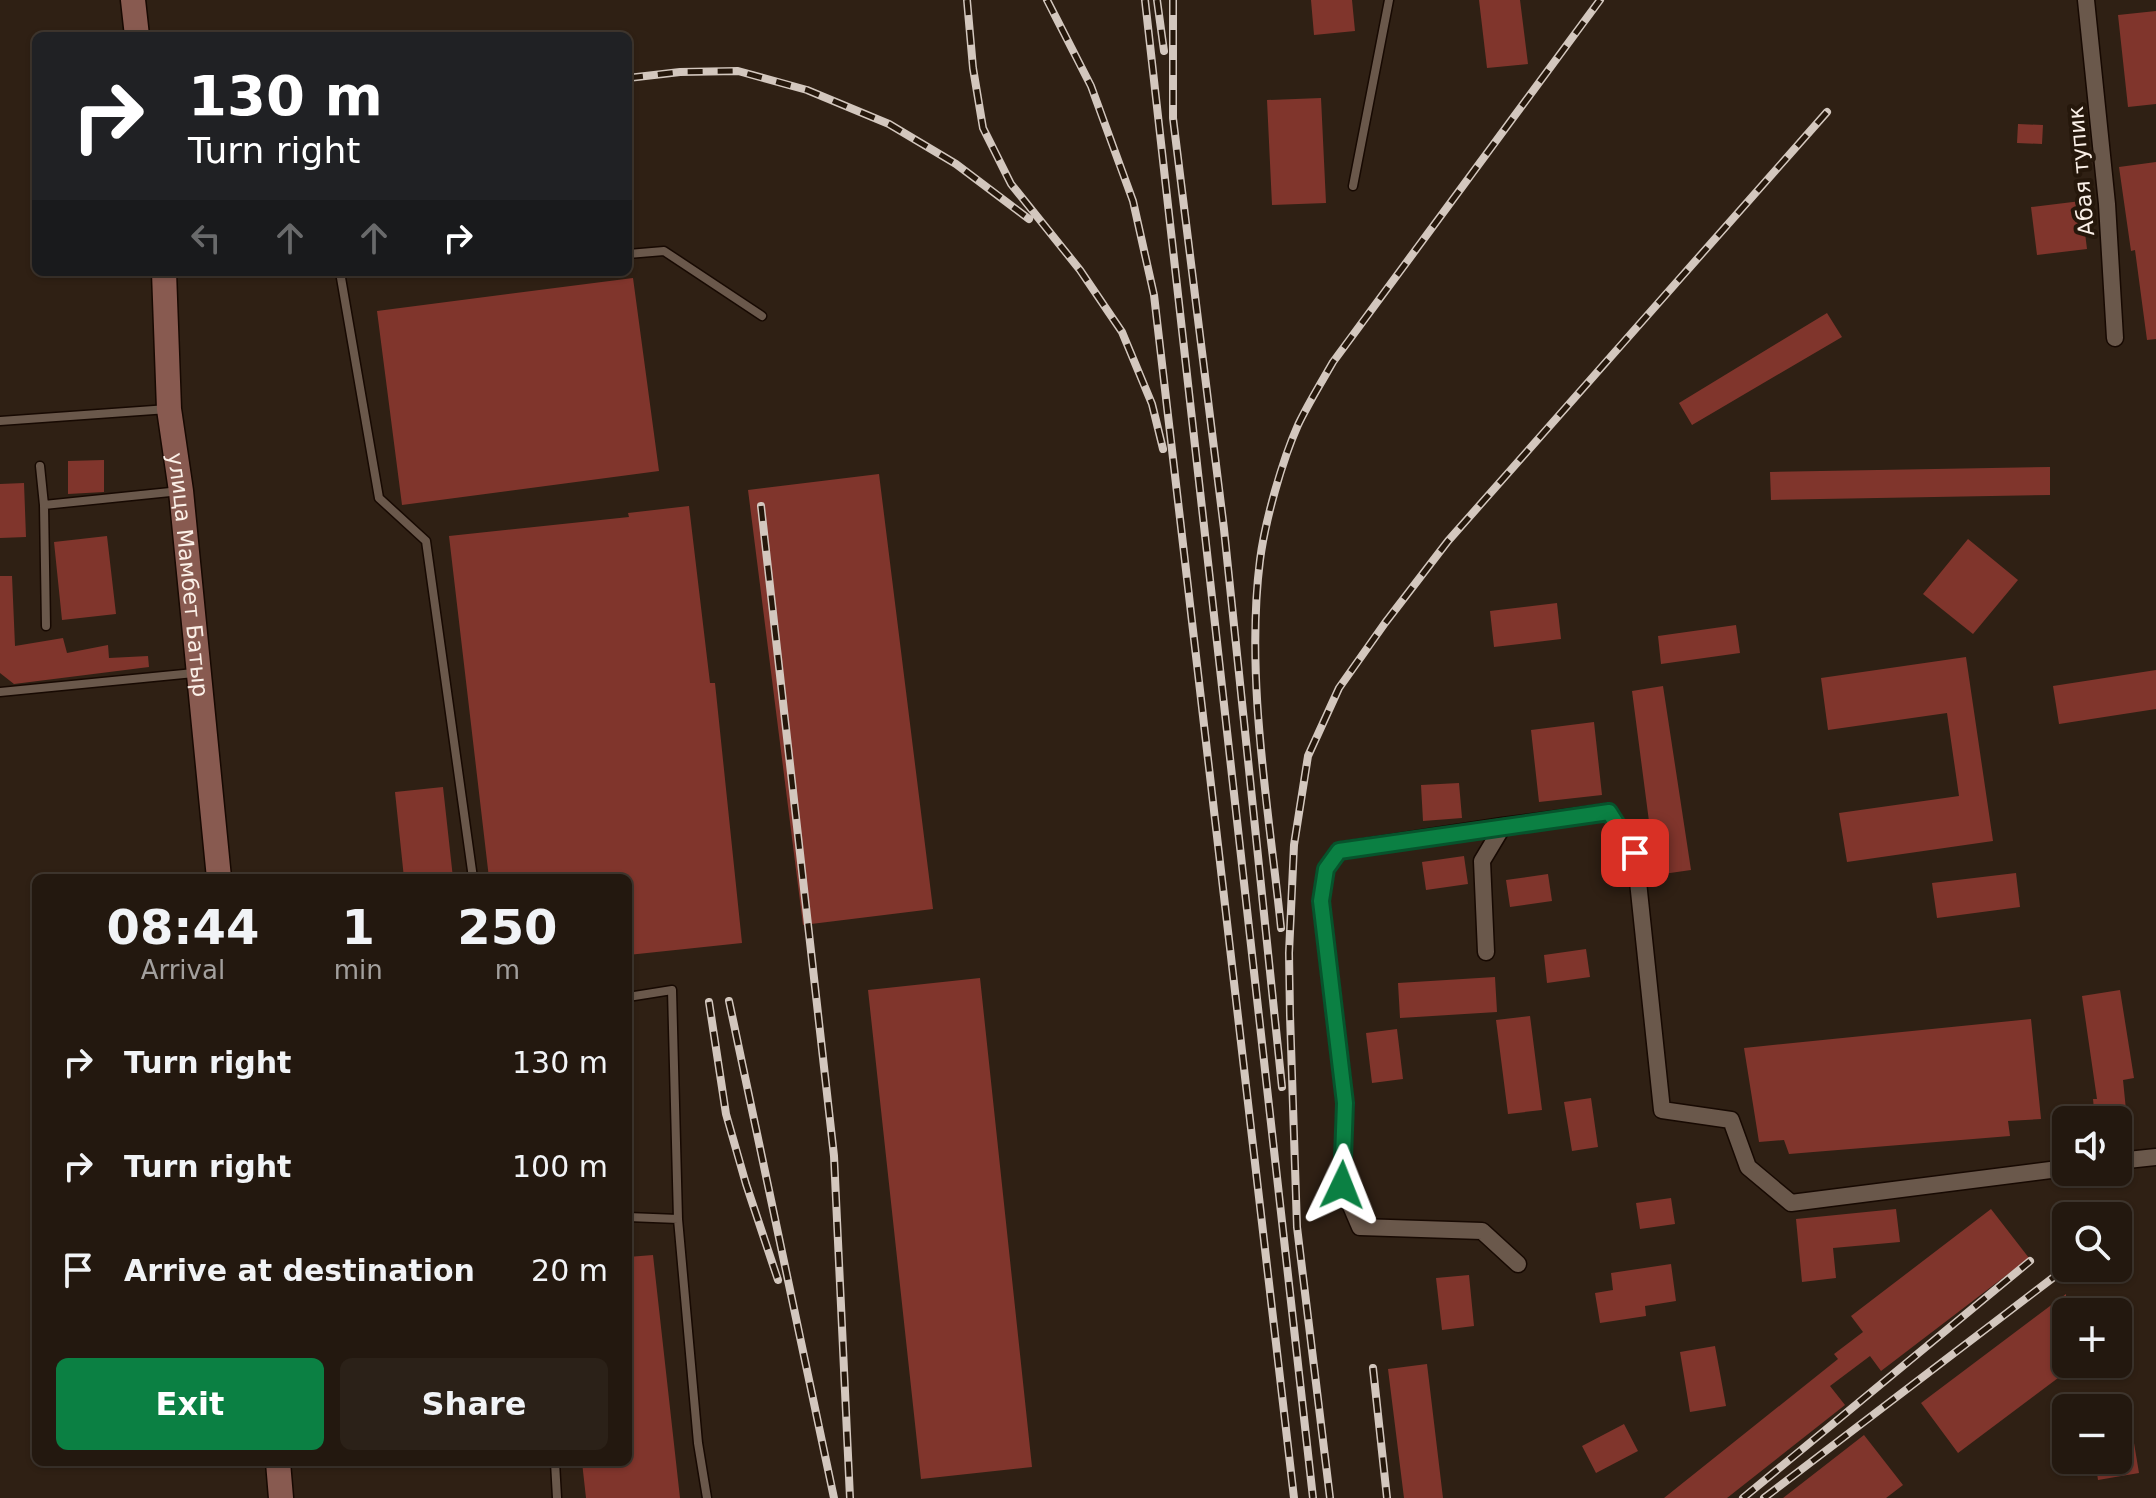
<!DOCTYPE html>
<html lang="en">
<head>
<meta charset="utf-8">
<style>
	body { margin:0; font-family:"DejaVu Sans",sans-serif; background:#2b2118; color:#f1f3f6; height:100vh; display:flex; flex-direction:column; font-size:30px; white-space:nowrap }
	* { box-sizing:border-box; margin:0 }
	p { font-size:26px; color:#a3a09e }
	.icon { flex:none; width:44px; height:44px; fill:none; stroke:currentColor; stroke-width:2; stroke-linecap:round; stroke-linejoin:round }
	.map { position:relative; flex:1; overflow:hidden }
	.side { position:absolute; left:32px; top:874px; width:600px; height:592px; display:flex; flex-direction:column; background:#23180f; border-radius:12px; box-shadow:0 2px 6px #0004,0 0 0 2px #40372f }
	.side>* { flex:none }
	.hud { position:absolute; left:32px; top:32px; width:600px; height:244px; border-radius:12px; box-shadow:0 2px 6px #0004,0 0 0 2px #40372f; background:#202124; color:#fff; overflow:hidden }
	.fabs { position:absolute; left:2052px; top:1106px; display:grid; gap:16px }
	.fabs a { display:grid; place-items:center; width:80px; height:80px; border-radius:12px; background:#23180f; box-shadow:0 2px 6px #0004,0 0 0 2px #40372f; font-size:40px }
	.pin { position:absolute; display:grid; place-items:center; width:68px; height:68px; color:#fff; margin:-34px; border-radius:16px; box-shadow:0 4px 12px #0006 }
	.me { position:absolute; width:88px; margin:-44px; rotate:2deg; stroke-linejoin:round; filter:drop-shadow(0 0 6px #0008) }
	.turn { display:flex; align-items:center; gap:28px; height:168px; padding:0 24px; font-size:36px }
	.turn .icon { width:104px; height:104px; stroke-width:2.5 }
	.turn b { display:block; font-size:56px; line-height:68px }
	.lanes { display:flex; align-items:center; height:76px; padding:0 24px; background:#0003; justify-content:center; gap:40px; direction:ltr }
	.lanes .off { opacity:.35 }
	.eta { display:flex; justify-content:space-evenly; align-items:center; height:136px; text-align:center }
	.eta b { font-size:48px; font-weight:700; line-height:56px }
	.cta { display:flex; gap:16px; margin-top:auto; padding:16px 24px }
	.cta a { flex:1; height:92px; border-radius:12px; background:#0b8043; color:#fff; font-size:32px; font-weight:700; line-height:92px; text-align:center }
	.cta a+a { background:#2b2118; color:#f1f3f6 }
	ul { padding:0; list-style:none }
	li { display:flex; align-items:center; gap:24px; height:104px; padding:0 24px }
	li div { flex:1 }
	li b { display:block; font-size:30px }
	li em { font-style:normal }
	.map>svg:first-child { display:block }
	.building { fill:#80352c }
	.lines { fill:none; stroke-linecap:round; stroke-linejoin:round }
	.service-casing { stroke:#170902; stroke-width:11 }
	.minor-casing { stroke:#170902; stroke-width:19 }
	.secondary-casing { stroke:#170902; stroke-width:27 }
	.service { stroke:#6a584b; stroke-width:8 }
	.minor { stroke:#6a584b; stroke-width:16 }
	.secondary { stroke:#885a50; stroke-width:24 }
	.rail-casing { stroke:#d3c7be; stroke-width:8 }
	.rail { stroke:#25170b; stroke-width:5; stroke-dasharray:15; stroke-linecap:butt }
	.route-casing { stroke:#07532c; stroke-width:20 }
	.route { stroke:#0b8043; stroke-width:14 }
	.labels { text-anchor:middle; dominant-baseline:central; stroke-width:8; stroke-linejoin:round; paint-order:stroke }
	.street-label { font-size:22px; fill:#fbf0e8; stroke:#25170b }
</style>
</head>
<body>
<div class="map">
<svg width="2156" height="1498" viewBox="0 0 2156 1498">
	<rect width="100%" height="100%" fill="#2f2014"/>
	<path class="building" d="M1311,0H1352L1355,31L1314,35Z
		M1479,0H1520L1528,64L1487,68Z
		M2156,11V104L2128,107L2118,15Z
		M1321,98L1326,203L1272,205L1267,100Z
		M2018,124L2043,125L2042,144L2017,143Z
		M2156,162V339L2147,340L2135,250L2131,251L2119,167Z
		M2081,201L2087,249L2037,255L2031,207Z
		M633,278L659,471L402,505L377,311Z
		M1827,313L1842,337L1692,425L1679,403Z
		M104,460V492L68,494V461Z
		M2050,467V495L1771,500L1770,472Z
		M879,474L933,909L803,925L748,490Z
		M24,483L26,537L0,538V484Z
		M689,506L710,683H715L742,943L628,955V878H489L449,536L629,517L628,513Z
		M107,536L116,614L62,620L54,542Z
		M1968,539L2018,580L1973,634L1923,594Z
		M0,576H12L15,646L63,638L67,653L108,645L109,658L148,656L149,667L14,684L0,673Z
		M1557,603L1561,639L1494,647L1490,611Z
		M1736,625L1740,653L1661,664L1658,636Z
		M1966,657L1993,841L1847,862L1839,813L1959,796L1947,713L1828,730L1821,678Z
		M2156,670V709L2059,724L2053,686Z
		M1663,686L1691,870L1656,875L1632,691Z
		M1594,722L1602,795L1539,802L1531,730Z
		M1459,783L1462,818L1423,821L1421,785Z
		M443,787L453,878H404L395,792Z
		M1464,856L1468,884L1426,890L1422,862Z
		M2016,873L2020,907L1937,918L1932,883Z
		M1548,874L1552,901L1510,907L1506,880Z
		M1586,949L1590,977L1547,983L1544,955Z
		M1495,977L1497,1012L1400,1018L1398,983Z
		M980,978L1032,1467L921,1479L868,990Z
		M2120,990L2134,1078L2123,1080L2127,1120H2095L2093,1099H2097L2082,996Z
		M1530,1016L1542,1110L1508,1114L1496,1020Z
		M2031,1019L2041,1119L2008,1121L2010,1136L1789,1154L1784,1140L1759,1142L1744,1048Z
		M1397,1029L1403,1079L1372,1083L1366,1033Z
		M1591,1098L1598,1147L1572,1151L1564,1102Z
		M1671,1198L1675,1224L1640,1229L1636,1203Z
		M1896,1209L1900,1242L1833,1248L1836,1278L1802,1282L1796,1219Z
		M1991,1209L2029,1258L1881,1371L1870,1356L1830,1386L1845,1405L1727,1498H1664L1838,1359L1834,1354L1863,1332L1851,1316Z
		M653,1255L680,1498H586L582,1462H628V1257Z
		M1671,1264L1676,1301L1645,1306L1646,1316L1600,1323L1595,1293L1613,1290L1611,1273Z
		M1469,1275L1474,1326L1442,1330L1436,1278Z
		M2066,1294V1372L1958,1453L1921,1403Z
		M1715,1346L1726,1406L1690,1412L1680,1352Z
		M1427,1364L1443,1498H1404L1388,1369Z
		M2126,1395L2139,1473L2098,1480L2095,1460H2118V1396Z
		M1624,1424L1638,1451L1596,1473L1582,1446Z
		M1864,1435L1903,1485L1886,1498H1783Z"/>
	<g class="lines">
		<defs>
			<path id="service" d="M1353,186L1389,0
				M628,254L664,251L762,316
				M340,272L379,498L426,541L473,878
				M0,421L168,409
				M40,466L44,505
				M46,626L44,505L180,491
				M0,692L194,673
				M628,997L672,990L678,1219
				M628,1217L678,1219L698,1443L707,1498
				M555,1462L557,1498"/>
			<path id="minor" d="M2086,0L2107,204L2115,338
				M1503,826L1339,851L1326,869L1321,901L1345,1103L1342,1185L1360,1227L1482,1231L1518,1264
				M1486,952L1482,861L1503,826L1609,812L1635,853L1662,1110L1731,1120L1748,1167L1791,1203L2066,1168
				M2118,1161L2156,1157"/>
			<g id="secondary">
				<path d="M133,0L137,36"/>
				<path id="s1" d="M164,272L169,409L181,491L219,878"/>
				<path d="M278,1462L281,1498"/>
			</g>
		</defs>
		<use href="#service" class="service-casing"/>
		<use href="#minor" class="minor-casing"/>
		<use href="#secondary" class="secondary-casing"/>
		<use href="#service" class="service"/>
		<use href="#minor" class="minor"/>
		<use href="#secondary" class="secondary"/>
		<defs>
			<path id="rail" d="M967,0L973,68L983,128L1011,184L1080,270L1122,332L1152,404L1163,449
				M1047,0L1091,86L1133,201L1154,295L1294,1498
				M1145,0L1313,1498
				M1157,0L1164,51
				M1173,0V118L1224,529L1282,1087
				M628,78L680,72L738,71L807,90L889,124L956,164L1029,219
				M761,506L834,1156L850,1498
				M1281,928C1269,810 1245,678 1260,560C1265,521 1282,461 1298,425C1308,404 1321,383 1333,362L1600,0
				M729,1001L834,1498
				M709,1002L726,1114L746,1184L778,1280
				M1373,1368L1387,1498
				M1330,1498L1297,1227L1290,1015L1289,953L1294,845L1308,756L1339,688L1385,623L1448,541L1827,112
				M1743,1498L2030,1261
				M1764,1498L2054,1277"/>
		</defs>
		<use href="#rail" class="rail-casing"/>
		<use href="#rail" class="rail"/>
	</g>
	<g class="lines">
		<defs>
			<path id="route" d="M1342,1185L1345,1103L1321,901L1326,869L1339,851L1609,812L1635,853"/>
		</defs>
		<use href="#route" class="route-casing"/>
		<use href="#route" class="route"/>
	</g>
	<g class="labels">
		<g class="street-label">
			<text transform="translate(2081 171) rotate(-95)">Абая тупик</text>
			<text stroke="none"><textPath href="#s1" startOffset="304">улица Мамбет Батыр</textPath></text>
		</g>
	</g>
</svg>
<div class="fabs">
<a><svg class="icon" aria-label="sound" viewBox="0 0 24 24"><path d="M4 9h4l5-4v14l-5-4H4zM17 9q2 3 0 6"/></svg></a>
<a><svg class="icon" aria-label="search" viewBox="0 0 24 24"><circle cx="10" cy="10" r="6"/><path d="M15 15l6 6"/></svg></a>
<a>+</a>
<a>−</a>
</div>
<div class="pin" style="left:1635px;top:853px;background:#d93025"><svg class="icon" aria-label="arrive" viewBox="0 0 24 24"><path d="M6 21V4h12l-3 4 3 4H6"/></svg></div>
<svg class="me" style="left:1342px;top:1185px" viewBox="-20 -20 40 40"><path d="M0-17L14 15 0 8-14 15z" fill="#0b8043" stroke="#fff" stroke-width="4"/></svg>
<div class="hud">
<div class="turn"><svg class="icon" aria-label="right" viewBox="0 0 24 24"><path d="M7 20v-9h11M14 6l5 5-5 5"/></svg><div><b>130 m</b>Turn right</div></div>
<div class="lanes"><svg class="icon off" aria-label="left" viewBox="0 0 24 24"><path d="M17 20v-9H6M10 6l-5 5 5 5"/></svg><svg class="icon off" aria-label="ahead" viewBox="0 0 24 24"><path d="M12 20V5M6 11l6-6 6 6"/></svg><svg class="icon off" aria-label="ahead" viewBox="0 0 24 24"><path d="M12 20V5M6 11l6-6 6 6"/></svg><svg class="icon" aria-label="right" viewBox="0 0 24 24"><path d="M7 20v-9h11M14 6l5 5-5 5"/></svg></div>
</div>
<section class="side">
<div class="eta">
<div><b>08:44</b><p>Arrival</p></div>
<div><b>1</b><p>min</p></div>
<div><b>250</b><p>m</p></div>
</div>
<ul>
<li><svg class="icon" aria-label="right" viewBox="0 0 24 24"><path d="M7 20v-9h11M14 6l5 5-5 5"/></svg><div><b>Turn right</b></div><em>130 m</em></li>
<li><svg class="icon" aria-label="right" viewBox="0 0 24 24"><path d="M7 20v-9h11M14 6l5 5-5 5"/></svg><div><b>Turn right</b></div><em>100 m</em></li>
<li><svg class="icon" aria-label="arrive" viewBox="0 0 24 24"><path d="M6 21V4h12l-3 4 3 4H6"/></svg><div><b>Arrive at destination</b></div><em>20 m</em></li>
</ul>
<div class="cta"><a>Exit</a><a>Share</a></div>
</section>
</div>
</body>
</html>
